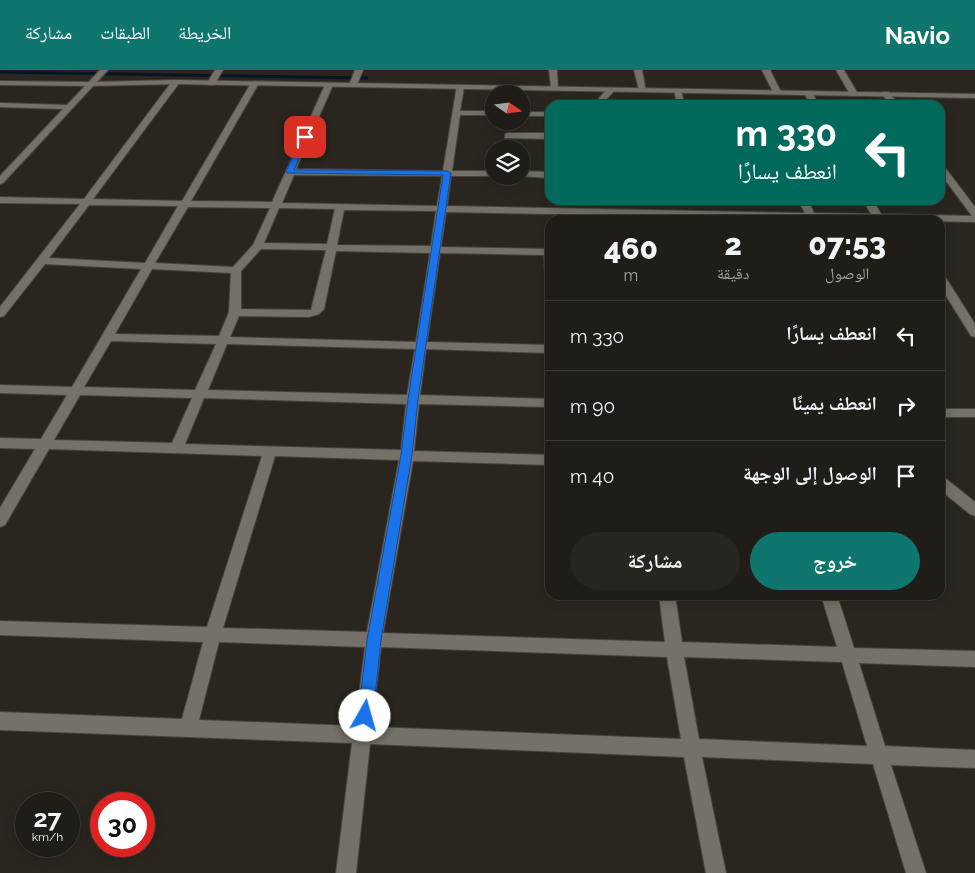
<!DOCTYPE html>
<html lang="ar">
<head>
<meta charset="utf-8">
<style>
	body { margin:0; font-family:Raleway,"Noto Naskh Arabic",sans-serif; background:#282520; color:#f1f3f6; direction:rtl; height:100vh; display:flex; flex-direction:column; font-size:19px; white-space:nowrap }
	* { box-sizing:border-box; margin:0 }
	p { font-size:16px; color:#a2a1a1 }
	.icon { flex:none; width:28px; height:28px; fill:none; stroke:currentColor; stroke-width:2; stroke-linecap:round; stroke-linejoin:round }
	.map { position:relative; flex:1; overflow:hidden; direction:ltr }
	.drawer { position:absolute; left:545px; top:145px; width:400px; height:385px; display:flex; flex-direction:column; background:#201c17; border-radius:15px; box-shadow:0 2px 12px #0003,0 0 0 1px #3d3a36; direction:rtl }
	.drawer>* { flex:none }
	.banner { position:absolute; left:545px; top:30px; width:400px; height:105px; border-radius:15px; box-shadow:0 2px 12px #0003,0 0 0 1px #3d3a36; direction:rtl; background:#00695c; color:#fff; overflow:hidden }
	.needle { width:32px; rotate:104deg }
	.fabs { position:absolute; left:485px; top:15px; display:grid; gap:10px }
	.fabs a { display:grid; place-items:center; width:45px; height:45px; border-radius:50%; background:#201c17; box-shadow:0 2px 12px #0003,0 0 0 1px #3d3a36; font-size:25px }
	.speed { position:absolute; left:15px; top:722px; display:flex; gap:10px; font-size:25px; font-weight:700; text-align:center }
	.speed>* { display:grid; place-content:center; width:65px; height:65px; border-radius:50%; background:#201c17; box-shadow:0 2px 12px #0003,0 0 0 1px #3d3a36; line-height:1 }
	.speed small { font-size:12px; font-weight:400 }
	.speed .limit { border:8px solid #d22; background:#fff; color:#111 }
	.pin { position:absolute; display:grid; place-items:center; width:42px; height:42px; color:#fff; margin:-21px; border-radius:10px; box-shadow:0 2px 8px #0006 }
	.me { position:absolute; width:55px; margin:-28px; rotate:7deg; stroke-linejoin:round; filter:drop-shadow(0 0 4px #0008) }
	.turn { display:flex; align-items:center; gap:18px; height:105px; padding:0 25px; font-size:22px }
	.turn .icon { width:65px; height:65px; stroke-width:2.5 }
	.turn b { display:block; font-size:35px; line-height:42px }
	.eta { display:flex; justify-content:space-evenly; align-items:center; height:85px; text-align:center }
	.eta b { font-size:30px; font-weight:800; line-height:35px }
	.action { display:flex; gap:10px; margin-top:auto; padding:10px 25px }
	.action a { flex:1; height:58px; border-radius:30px; background:#0f766e; color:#fff; font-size:20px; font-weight:800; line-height:58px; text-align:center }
	.action a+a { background:#282520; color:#f1f3f6 }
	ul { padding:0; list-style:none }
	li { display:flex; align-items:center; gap:15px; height:70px; padding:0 25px; border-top:1px solid #3d3a36 }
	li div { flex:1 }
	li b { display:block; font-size:19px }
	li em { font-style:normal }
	header { display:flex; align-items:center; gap:30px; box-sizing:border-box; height:70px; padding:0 25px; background:#0f766e; color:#fff }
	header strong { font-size:24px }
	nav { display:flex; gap:28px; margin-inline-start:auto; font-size:18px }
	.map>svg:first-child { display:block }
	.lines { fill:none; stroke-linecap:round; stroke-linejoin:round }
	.stream { stroke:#021626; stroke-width:3 }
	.minor-casing { stroke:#48443e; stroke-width:2 }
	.tertiary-casing { stroke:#48443e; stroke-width:2 }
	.minor { fill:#757068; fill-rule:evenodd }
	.tertiary { fill:#757068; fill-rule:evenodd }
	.route { fill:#1a73e8; stroke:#114b97 }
</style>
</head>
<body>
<header>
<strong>Navio</strong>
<nav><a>الخريطة</a><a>الطبقات</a><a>مشاركة</a></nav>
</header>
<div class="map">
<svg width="975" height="803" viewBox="0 0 975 803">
	<rect width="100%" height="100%" fill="#2a261f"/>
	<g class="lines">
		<path class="stream" d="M0,2L367,8"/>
		<defs>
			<path id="minor" d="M100,0H108L3,113L0,114V106L63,39L0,37V33L67,35Z
				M215,0H223L214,15H208L207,13Z
				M355,0H363L357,15L353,17L349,15Z
				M549,0H557L558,20L551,18Z
				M634,0H642L646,22L639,20Z
				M762,0H770L781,22L780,24H774Z
				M836,0H844L858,24L857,26H851Z
				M173,10L180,12L93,129L182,131L251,13L255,11L259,13L191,131L272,132L325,15L329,13L333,15L296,99L443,101L457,15L464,17L460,41H494V45H460L452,101H494V106H496H451L447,136L805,143L798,130H808L814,143L871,144L863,130H873L881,144L972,146L940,103V94L943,95L975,137V152L446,142L441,177L550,179V208L545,205L544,185L440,183L427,272L550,275V283L426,279L420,325L550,329V337L419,334L414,381L550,385V395L413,391L383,563L665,572L659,525H675L682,572L837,577L821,525H837L854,578L975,581V597L859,593L885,676L975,680V698L891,695L926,803H906L873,694L702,687L726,803H706L684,687L370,674L356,803H336L352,673L0,660V642L182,649L203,572L0,565V551L207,557L262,386L49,379L5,455L0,457V438L35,379L0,378V368L41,369L67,325L0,323V315L72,317L141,199L45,194L4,246L0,247V237L80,134L0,133V127L84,129ZM294,105L442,106L437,136L282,133ZM89,135L178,136L145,193L49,188ZM188,137L270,138L253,175L233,197L155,193ZM279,138L335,139L327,174L264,173ZM344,140L436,141L431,176L337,175ZM261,179L326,180L311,240L241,239V201ZM336,181L430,183L416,272L230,267L239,246L309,247L319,244L324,239ZM152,199L231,203L229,242L219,266L115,264ZM111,271L216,274L195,320L84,317ZM227,274L415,279L407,325L208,320ZM80,325L192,328L172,373L54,370ZM204,328L406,334L401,380L185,374ZM275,386L399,390L367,562L223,558ZM219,572L365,577L355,656L199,650ZM381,577L667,587L681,669L372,657ZM684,587L842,592L867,676L699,669Z
				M608,18L615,20L601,35H593Z
				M674,19L681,21L685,35H677Z
				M805,21H811L819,35H811L804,23Z
				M883,22H889L898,35H890L882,24Z
				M521,42H550V46H521Z
				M508,63H550V69L505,68V64Z
				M521,101L550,102V108L519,106H521Z
				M940,204L944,205L975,254V267L971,266L940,216Z
				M940,339H975V347H940Z
				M940,407L945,408L975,432V446L970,444L940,420Z"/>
			<path id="tertiary" d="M176,10L975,24V28L176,14L91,16L0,15V11L91,12Z"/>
		</defs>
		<use href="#minor" class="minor-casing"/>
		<use href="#tertiary" class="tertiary-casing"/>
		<use href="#minor" class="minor"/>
		<use href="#tertiary" class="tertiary"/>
	</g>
	<path class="route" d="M305,65L309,67L294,100L447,101L451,103L418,329L412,385L381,570L373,646L370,651L365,653L360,651L358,646L367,570L401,385L408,329L443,105L287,103L286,102L302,67Z"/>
</svg>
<div class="fabs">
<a><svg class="needle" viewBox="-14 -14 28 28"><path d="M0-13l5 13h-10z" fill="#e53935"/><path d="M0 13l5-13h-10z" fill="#a2a1a1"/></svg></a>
<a><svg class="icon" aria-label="layers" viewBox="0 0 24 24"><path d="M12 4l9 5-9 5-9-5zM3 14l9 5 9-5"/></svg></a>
</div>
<div class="speed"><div>27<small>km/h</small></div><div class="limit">30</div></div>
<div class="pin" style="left:305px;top:67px;background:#d93025"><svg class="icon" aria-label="arrive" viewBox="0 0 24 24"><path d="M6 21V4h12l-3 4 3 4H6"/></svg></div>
<svg class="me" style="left:365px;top:646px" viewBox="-20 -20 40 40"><circle r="19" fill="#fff"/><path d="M0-13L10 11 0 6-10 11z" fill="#1a73e8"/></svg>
<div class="banner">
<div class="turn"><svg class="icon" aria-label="left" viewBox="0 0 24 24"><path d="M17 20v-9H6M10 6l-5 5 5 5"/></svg><div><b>330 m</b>انعطف يسارًا</div></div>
</div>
<section class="drawer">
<div class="eta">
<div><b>07:53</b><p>الوصول</p></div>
<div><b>2</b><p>دقيقة</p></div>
<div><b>460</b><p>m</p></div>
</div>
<ul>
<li><svg class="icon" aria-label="left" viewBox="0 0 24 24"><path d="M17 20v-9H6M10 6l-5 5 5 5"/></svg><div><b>انعطف يسارًا</b></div><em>330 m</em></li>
<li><svg class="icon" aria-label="right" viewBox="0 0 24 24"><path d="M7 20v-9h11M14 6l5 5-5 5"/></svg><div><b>انعطف يمينًا</b></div><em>90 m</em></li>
<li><svg class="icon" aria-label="arrive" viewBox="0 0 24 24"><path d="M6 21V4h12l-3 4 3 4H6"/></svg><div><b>الوصول إلى الوجهة</b></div><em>40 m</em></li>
</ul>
<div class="action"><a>خروج</a><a>مشاركة</a></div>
</section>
</div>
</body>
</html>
